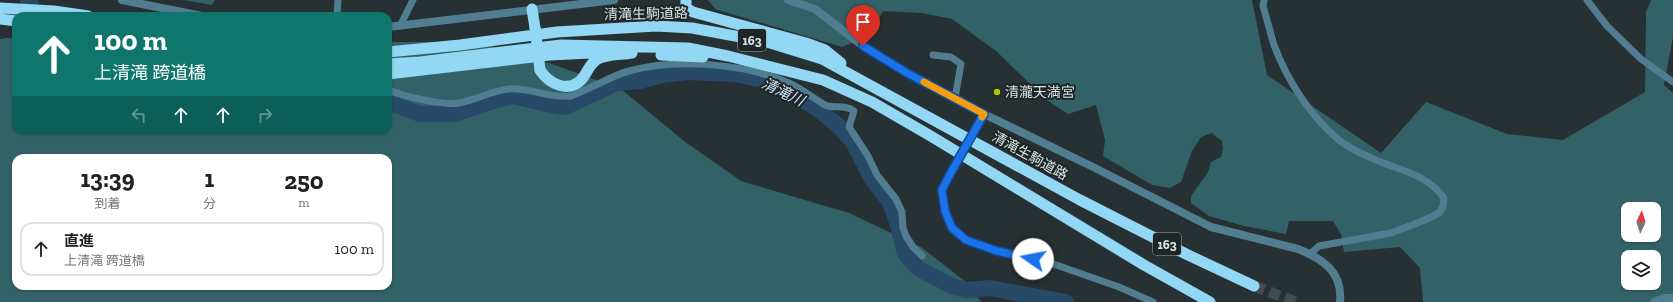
<!DOCTYPE html>
<html lang="ja">
<head>
<meta charset="utf-8">
<style>
	body { margin:0; font-family:"Zilla Slab","Noto Sans JP",serif; background:#f2f2f2; color:#202124; height:100vh; display:flex; flex-direction:column; font-size:15px; white-space:nowrap }
	* { box-sizing:border-box; margin:0 }
	p { font-size:13px; color:#757577 }
	.icon { flex:none; width:22px; height:22px; fill:none; stroke:currentColor; stroke-width:2; stroke-linecap:round; stroke-linejoin:round }
	.map { position:relative; flex:1; overflow:hidden }
	.drawer { position:absolute; left:12px; top:154px; width:380px; height:136px; display:flex; flex-direction:column; background:#fff; border-radius:12px; box-shadow:0 1px 3px #0004 }
	.drawer>* { flex:none }
	.guide { position:absolute; left:12px; top:12px; width:380px; height:122px; border-radius:12px; box-shadow:0 1px 3px #0004; background:#0f766e; color:#fff; overflow:hidden }
	.needle { width:26px; rotate:4deg }
	.buttons { position:absolute; left:1621px; top:202px; display:grid; gap:8px }
	.buttons a { display:grid; place-items:center; width:40px; height:40px; border-radius:8px; background:#fff; box-shadow:0 1px 3px #0004; font-size:20px }
	.pin { position:absolute; display:grid; place-items:center; width:34px; height:34px; color:#fff; margin:-41px -17px; border-radius:50% 50% 50% 0; rotate:-45deg; box-shadow:0 0 4px #0007 }
	.pin .icon { rotate:45deg }
	.me { position:absolute; width:44px; margin:-22px; rotate:282deg; stroke-linejoin:round; filter:drop-shadow(0 0 3px #0008) }
	.turn { display:flex; align-items:center; gap:14px; height:84px; padding:0 16px; font-size:18px }
	.turn .icon { width:52px; height:52px; stroke-width:2.5 }
	.turn b { display:block; font-size:28px; line-height:34px }
	.lanes { display:flex; align-items:center; height:38px; padding:0 16px; background:#0003; justify-content:center; gap:20px; direction:ltr }
	.lanes .off { opacity:.35 }
	.eta { display:flex; justify-content:space-evenly; align-items:center; height:68px; text-align:center }
	.eta b { font-size:24px; font-weight:700; line-height:28px }
	ul { padding:0; list-style:none }
	li { display:flex; align-items:center; gap:12px; height:54px; margin:0 8px 6px; padding:0 8px; border:2px solid #e0e0e0; border-radius:12px }
	li div { flex:1 }
	li b { display:block; font-size:15px }
	li em { font-style:normal }
	.map>svg:first-child { display:block }
	.green { fill:#336168; fill-rule:evenodd }
	.lines { fill:none; stroke-linecap:round; stroke-linejoin:round }
	.river { stroke:#264a68; stroke-width:16 }
	.trunk-tunnel { stroke:#424b4d; stroke-width:11; stroke-dasharray:11 5.5; stroke-linecap:butt }
	.minor { stroke:#517d91; stroke-width:7 }
	.tertiary { stroke:#517d91; stroke-width:8 }
	.trunk { stroke:#92d7f4; stroke-width:11 }
	.minor-bridge { stroke:#517d91; stroke-width:7 }
	.trunk-bridge { stroke:#92d7f4; stroke-width:11 }
	.route-casing { stroke:#114b97; stroke-width:10 }
	.route { stroke:#1a73e8; stroke-width:7 }
	.slow { stroke:#f59e0b; stroke-width:7 }
	.poi-dot { fill:#b0c501; stroke:#1e2628; stroke-width:1.5 }
	.labels { text-anchor:middle; dominant-baseline:central; stroke-width:4; stroke-linejoin:round; paint-order:stroke }
	.shield { fill:#1e2628; stroke:#a3aaab; stroke-width:1 }
	.shield-label { font-size:13px; font-weight:bold; fill:#dce2e3 }
	.street-label { font-size:14px; fill:#dce2e3; stroke:#1e2628 }
	.poi-label { font-size:14px; fill:#dce2e3; stroke:#1e2628; text-anchor:start }
	.water-label { font-size:15px; font-style:italic; fill:#cfe6fc; stroke:#1e2628 }
</style>
</head>
<body>
<div class="map">
<svg width="1673" height="302" viewBox="0 0 1673 302">
	<rect width="100%" height="100%" fill="#273032"/>
	<path class="green" d="M183,0H215L212,5Z
		M708,0H1252L1267,75L1381,153L1426,102L1507,134L1563,140L1645,92L1646,12L1651,0H1673V37L1664,85L1673,93V302H1423L1420,268L1400,247L1344,252L1341,234L1333,221H1289L1286,234L1244,226L1209,216L1191,203V196L1208,172L1211,162L1221,157L1223,149L1222,141L1212,133L1201,137L1192,151L1181,182L1170,188L1152,185L1103,156L1105,140L1096,105L1068,114L1047,100L996,51L952,19L922,13L883,11L870,35L842,47L715,9ZM1628,209H1654V235H1628ZM1628,257H1654V283H1628Z
		M7,38H16V130H388V42H478L552,64L621,89L684,141L741,181L849,213L921,247L966,282L981,302H0V39ZM16,158H388V286H16Z"/>
	<g class="lines">
		<path class="river" d="M28,0L31,4V16
			M388,102L420,114H455L496,100L513,96L555,106L565,107L617,83L640,81L662,75L688,72L734,74L764,80L788,91L816,108L840,127L853,142L872,179L890,202L898,225L905,254L919,269L952,286L967,290L989,288L1066,302"/>
		<path class="trunk-tunnel" d="M1254,286L1296,302"/>
		<path class="minor" d="M1264,0L1263,6C1267,19 1270,32 1274,45C1287,80 1310,116 1339,140C1350,149 1364,155 1376,160C1400,170 1428,175 1444,198L1443,207L1439,213L1425,220L1391,233L1319,246L1310,254
			M1587,0L1607,26L1641,59L1673,82
			M337,16L338,0
			M400,26L413,0
			M933,55L951,57L961,64L955,98
			M388,90C403,96 444,106 459,103C476,100 491,91 508,89C529,87 550,99 571,96C575,95 580,92 585,90C599,84 614,75 629,71C677,58 743,63 789,83C802,89 813,98 825,105C834,109 845,104 854,111L849,127L868,156L877,175L896,199L902,212L903,228L906,236L913,247L922,256
			M949,176L942,191L945,211L952,228L966,240L997,251L1045,261L1119,287L1153,302"/>
		<path class="tertiary" d="M122,0L202,16
			M788,0L815,9L863,46L907,73L984,114L1095,168L1211,227L1298,249C1323,259 1343,272 1340,302
			M388,27L614,0
			M1654,302L1664,298H1673"/>
		<path class="trunk" d="M686,0V8L693,12L806,43L825,50L841,63
			M0,8L54,11L88,16
			M532,9L535,28
			M0,19L16,21
			M388,52L460,45L557,32L656,26L692,28L767,42L822,59L1080,200L1186,254L1254,286
			M661,55L703,57
			M388,64L420,62L561,45L688,48L728,56L823,80L872,102L929,135L1144,265L1210,302
			M540,70C549,84 568,93 581,80C587,74 588,66 596,60C605,54 621,55 632,53
			M388,74L549,55L611,52"/>
		<path class="minor-bridge" d="M949,176L979,122"/>
		<path class="trunk-bridge" d="M535,28L540,70"/>
	</g>
	<g class="lines">
		<defs>
			<path id="route" d="M863,46L907,73L984,114L949,176L942,190L945,211L952,228L966,240L997,251L1033,259"/>
		</defs>
		<use href="#route" class="route-casing"/>
		<use href="#route" class="route"/>
		<path class="slow" d="M924,82L984,114L982,117"/>
	</g>
	<circle class="poi-dot" cx="997" cy="92" r="4"/>
	<g class="labels">
		<g class="shield">
			<rect x="738" y="29" width="28" height="22" rx="3"/>
			<rect x="1153" y="233" width="28" height="22" rx="3"/>
		</g>
		<g class="shield-label">
			<text x="752" y="40">163</text>
			<text x="1167" y="244">163</text>
		</g>
		<g class="street-label">
			<text transform="translate(646 14) rotate(-1)">清滝生駒道路</text>
			<text transform="translate(1030 156) rotate(29)">清滝生駒道路</text>
		</g>
		<g class="poi-label">
			<text x="1005" y="92">清瀧天満宮</text>
		</g>
		<g class="water-label">
			<text transform="translate(783 92) rotate(26)">清滝川</text>
		</g>
	</g>
</svg>
<div class="buttons">
<a><svg class="needle" viewBox="-14 -14 28 28"><path d="M0-13l5 13h-10z" fill="#e53935"/><path d="M0 13l5-13h-10z" fill="#757577"/></svg></a>
<a><svg class="icon" aria-label="layers" viewBox="0 0 24 24"><path d="M12 4l9 5-9 5-9-5zM3 14l9 5 9-5"/></svg></a>
</div>
<div class="pin" style="left:863px;top:46px;background:#d93025"><svg class="icon" aria-label="arrive" viewBox="0 0 24 24"><path d="M6 21V4h12l-3 4 3 4H6"/></svg></div>
<svg class="me" style="left:1033px;top:259px" viewBox="-20 -20 40 40"><circle r="19" fill="#fff"/><path d="M0-13L10 11 0 6-10 11z" fill="#1a73e8"/></svg>
<div class="guide">
<div class="turn"><svg class="icon" aria-label="ahead" viewBox="0 0 24 24"><path d="M12 20V5M6 11l6-6 6 6"/></svg><div><b>100 m</b>上清滝 跨道橋</div></div>
<div class="lanes"><svg class="icon off" aria-label="left" viewBox="0 0 24 24"><path d="M17 20v-9H6M10 6l-5 5 5 5"/></svg><svg class="icon" aria-label="ahead" viewBox="0 0 24 24"><path d="M12 20V5M6 11l6-6 6 6"/></svg><svg class="icon" aria-label="ahead" viewBox="0 0 24 24"><path d="M12 20V5M6 11l6-6 6 6"/></svg><svg class="icon off" aria-label="right" viewBox="0 0 24 24"><path d="M7 20v-9h11M14 6l5 5-5 5"/></svg></div>
</div>
<section class="drawer">
<div class="eta">
<div><b>13:39</b><p>到着</p></div>
<div><b>1</b><p>分</p></div>
<div><b>250</b><p>m</p></div>
</div>
<ul>
<li><svg class="icon" aria-label="ahead" viewBox="0 0 24 24"><path d="M12 20V5M6 11l6-6 6 6"/></svg><div><b>直進</b><p>上清滝 跨道橋</p></div><em>100 m</em></li>
</ul>
</section>
</div>
</body>
</html>
